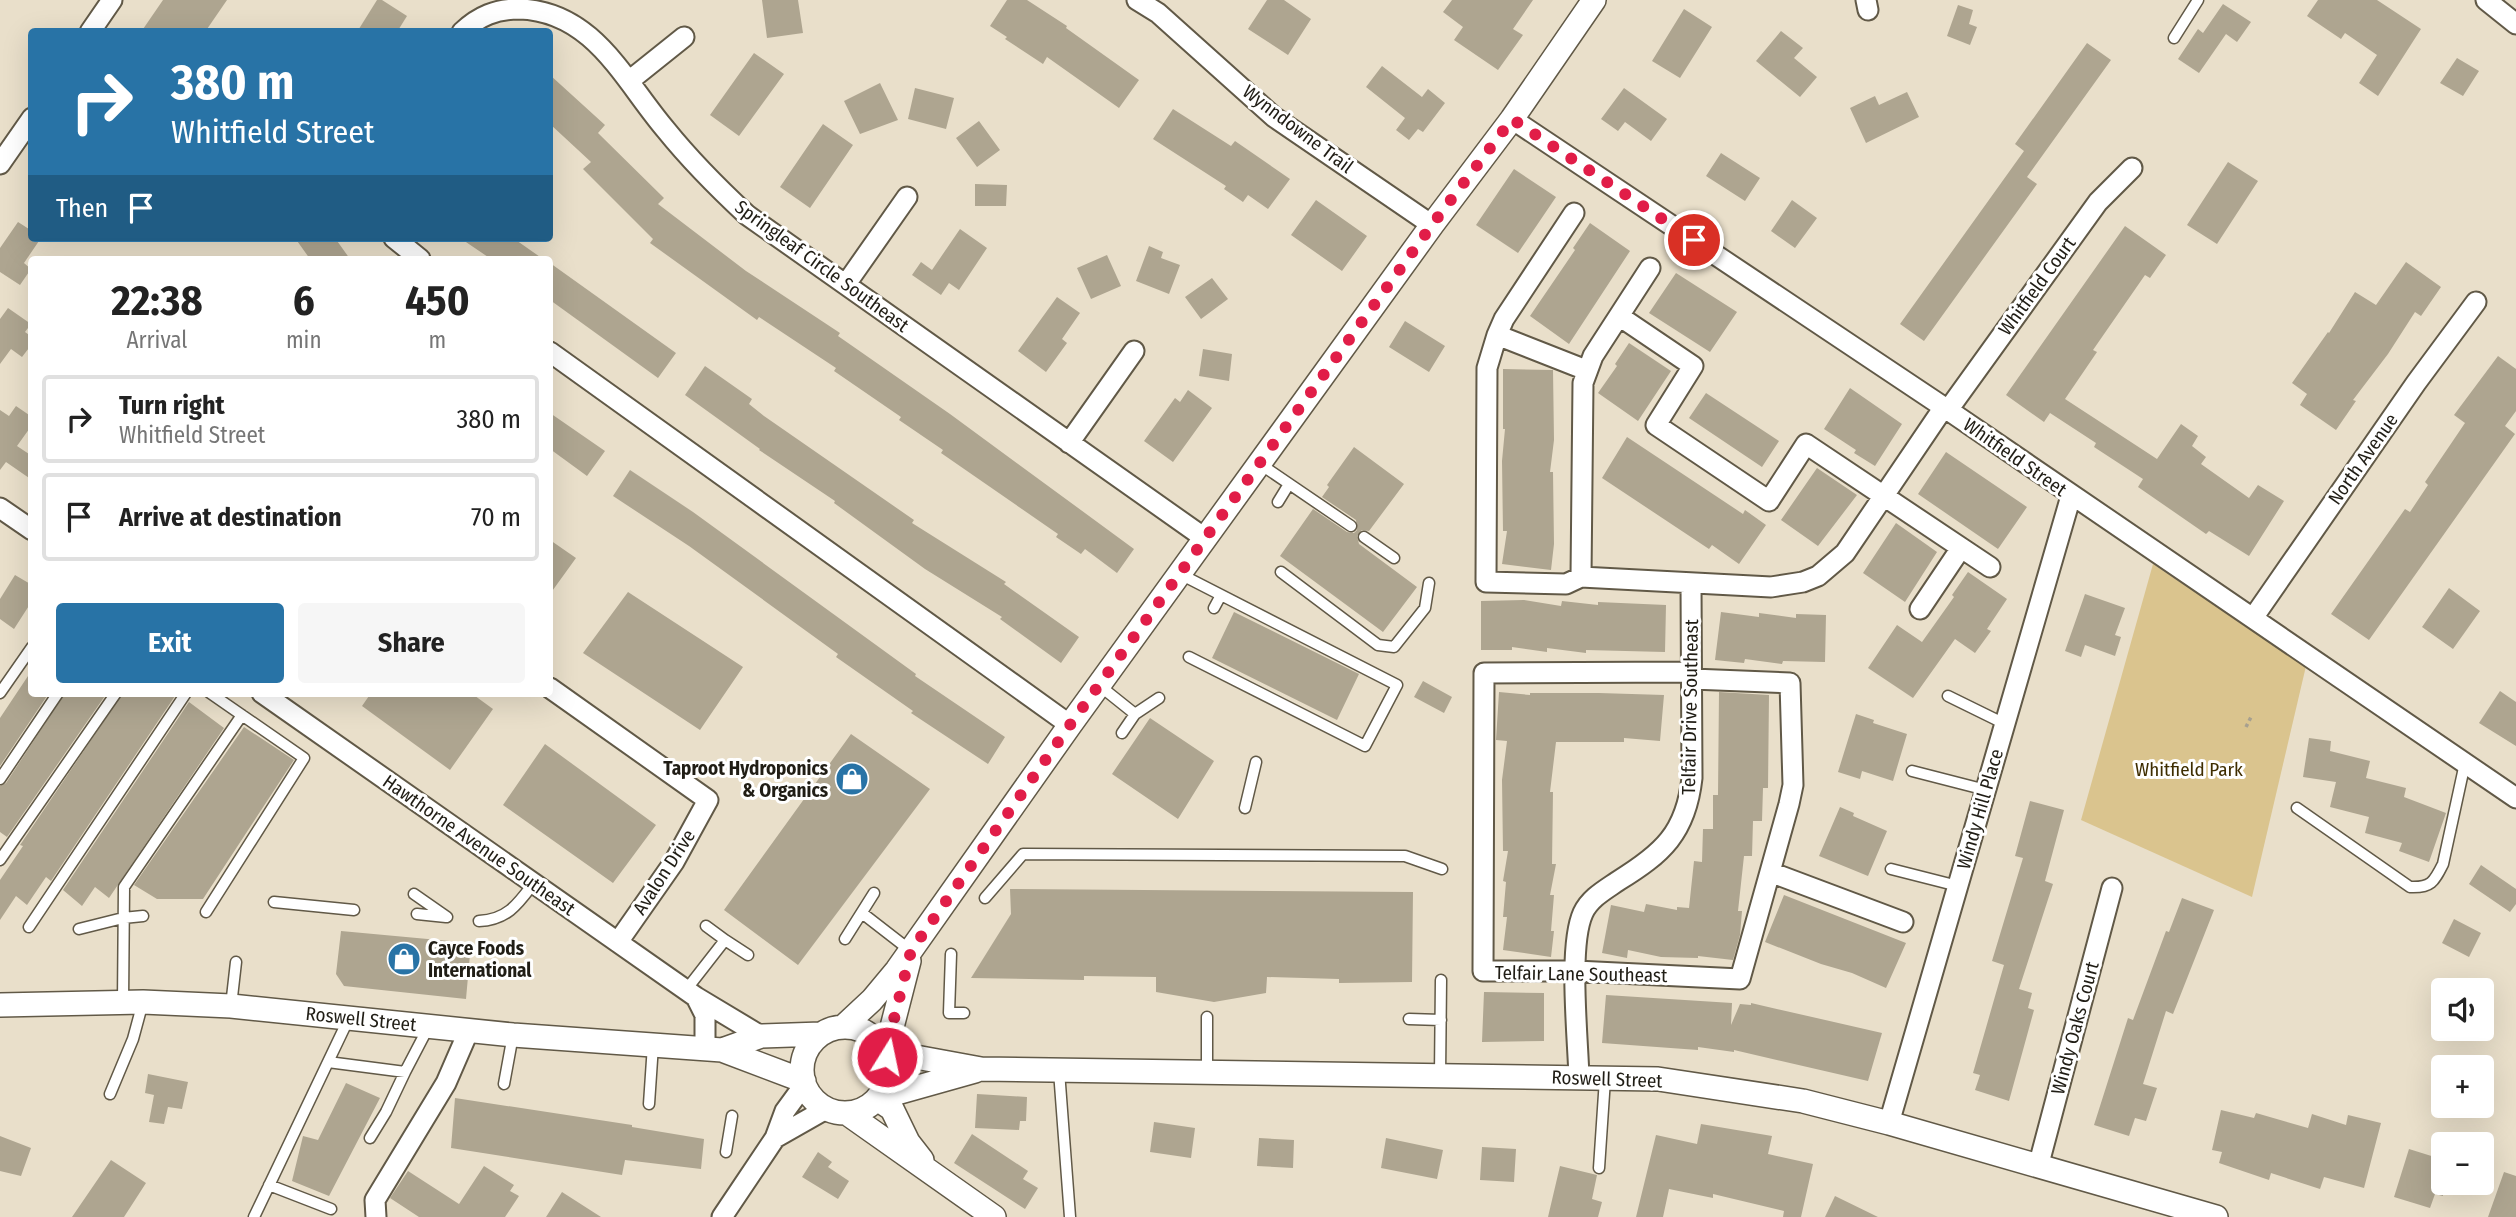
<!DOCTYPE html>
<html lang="en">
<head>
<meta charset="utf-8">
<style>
	body { margin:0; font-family:"Fira Sans Condensed",sans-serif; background:#f6f6f6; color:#222; height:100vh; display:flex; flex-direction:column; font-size:26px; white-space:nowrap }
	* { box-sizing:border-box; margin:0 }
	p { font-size:23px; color:#767676 }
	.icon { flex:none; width:38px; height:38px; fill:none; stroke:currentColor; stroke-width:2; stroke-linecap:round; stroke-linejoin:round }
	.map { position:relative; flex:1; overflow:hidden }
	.side { position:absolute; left:28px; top:256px; width:525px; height:441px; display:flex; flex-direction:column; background:#fff; border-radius:7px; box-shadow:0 7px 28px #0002 }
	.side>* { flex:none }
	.guide { position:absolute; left:28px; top:28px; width:525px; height:214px; border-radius:7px; box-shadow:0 7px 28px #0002; background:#2873a6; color:#fff; overflow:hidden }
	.tools { position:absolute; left:2431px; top:978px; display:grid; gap:14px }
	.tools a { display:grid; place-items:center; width:63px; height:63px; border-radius:7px; background:#fff; box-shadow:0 7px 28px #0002; font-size:35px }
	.pin { position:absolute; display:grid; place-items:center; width:60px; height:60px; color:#fff; margin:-30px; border:4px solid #fff; border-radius:50%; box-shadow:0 2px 7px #0007 }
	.me { position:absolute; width:77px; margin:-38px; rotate:10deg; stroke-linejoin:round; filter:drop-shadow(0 0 5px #0008) }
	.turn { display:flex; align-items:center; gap:24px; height:147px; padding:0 28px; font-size:32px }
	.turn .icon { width:91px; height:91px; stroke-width:2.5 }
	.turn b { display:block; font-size:49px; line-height:60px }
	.then { display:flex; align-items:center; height:66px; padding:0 28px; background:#0003; gap:14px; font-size:26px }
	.eta { display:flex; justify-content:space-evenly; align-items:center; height:119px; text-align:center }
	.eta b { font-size:42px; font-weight:700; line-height:49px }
	.action { display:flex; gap:14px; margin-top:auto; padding:14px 28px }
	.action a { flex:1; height:80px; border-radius:7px; background:#2873a6; color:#fff; font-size:28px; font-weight:700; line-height:80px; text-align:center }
	.action a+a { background:#f6f6f6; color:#222 }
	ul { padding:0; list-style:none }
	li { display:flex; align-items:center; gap:21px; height:88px; margin:0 14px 10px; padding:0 14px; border:4px solid #e0e0e0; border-radius:7px }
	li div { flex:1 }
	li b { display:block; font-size:26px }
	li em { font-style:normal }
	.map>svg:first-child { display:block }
	.green { fill:#dac48e }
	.building { fill:#aea590 }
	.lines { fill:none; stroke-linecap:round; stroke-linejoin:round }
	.service-casing { stroke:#615947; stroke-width:13 }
	.minor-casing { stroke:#615947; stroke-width:23 }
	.tertiary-casing { stroke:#615947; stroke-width:26 }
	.path { stroke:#a7a08f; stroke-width:3.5; stroke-dasharray:3.5 3.5; stroke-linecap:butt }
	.service { stroke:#fff; stroke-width:10 }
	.minor { stroke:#fff; stroke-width:19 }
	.tertiary { stroke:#fff; stroke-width:23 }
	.route { stroke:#e11d48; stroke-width:12; stroke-dasharray:0 21.6 }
	.labels { text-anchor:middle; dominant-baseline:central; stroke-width:6; stroke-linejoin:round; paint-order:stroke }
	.street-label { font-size:19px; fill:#201d15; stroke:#fff }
	.poi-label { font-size:19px; font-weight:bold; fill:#201d15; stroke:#fff; text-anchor:end }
	.park-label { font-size:19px; fill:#3e2d00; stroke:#fff }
</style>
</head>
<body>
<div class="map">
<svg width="2516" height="1217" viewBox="0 0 2516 1217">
	<rect width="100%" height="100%" fill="#e9dfca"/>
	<path class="green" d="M2153,564L2306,666L2252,897L2081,820Z"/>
	<path class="building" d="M163,0H227L205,32H141Z
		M377,0H382L407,16L397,32H357Z
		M762,0H798L803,33L767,38Z
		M1007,0H1027L1067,26L1066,28L1139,80L1119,108L1047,57L1043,64L1005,39L1007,37L990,26Z
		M1267,0H1284L1311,19L1288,55L1248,29Z
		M1452,0H1533L1513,29L1523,35L1498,70L1454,40L1463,27L1443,12Z
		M2318,0H2377L2421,29L2378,96L2359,83L2377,55L2345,33L2341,39L2307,16Z
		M2223,4L2251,22L2237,42L2226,34L2199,73L2178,59L2198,29L2203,33Z
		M1958,5L1973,10L1969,24L1977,27L1970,45L1947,36Z
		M1684,9L1712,27L1680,78L1652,61Z
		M1781,31L1803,48L1794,58L1817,77L1800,97L1756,61Z
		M2087,43L2111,60L2027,177L2037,184L1924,341L1900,324L2024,151L2015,144Z
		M754,53L784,74L739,136L710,115Z
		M2457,58L2479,71L2463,96L2440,83Z
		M1382,66L1422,97L1428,89L1445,103L1423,132L1418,129L1409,140L1396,130L1405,118L1366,87Z
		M550,75L605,125L598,133L664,198L658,204L746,271L840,333L838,336L950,414L1134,549L1117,573L1085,549L1081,554L1056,537L1058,534L941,453L943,450L899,420L901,417L834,371L836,368L759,317L757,320L650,243L653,239L583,169L591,162L550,124Z
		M880,83L898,120L860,134L844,101Z
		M915,88L954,98L946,129L908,119Z
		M1624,88L1667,119L1651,141L1625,122L1618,131L1601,119Z
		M1907,92L1919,117L1866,143L1850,108L1875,96L1879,105Z
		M1173,109L1231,146L1235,141L1290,179L1268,209L1248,195L1243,202L1224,189L1226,186L1153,139Z
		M979,121L1000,150L977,167L956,138Z
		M823,124L853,145L810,208L780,187Z
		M1721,153L1760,178L1745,201L1706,176Z
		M2228,162L2258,181L2217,244L2187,225Z
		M1514,169L1556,197L1518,253L1476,225Z
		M975,184L1007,185L1006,206H975Z
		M1316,200L1367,236L1342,271L1291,235Z
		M1792,200L1817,218L1795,248L1771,231Z
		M18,222L32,231V238H41L24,263L31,269L20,285L0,272V248Z
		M1590,223L1630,251L1569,344L1530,316L1575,250L1573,248Z
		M2125,226L2166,255L2150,278L2145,275L2093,350L2097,352L2065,399L2157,459L2181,424L2198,436L2192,446L2206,457L2201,464L2249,498L2258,485L2284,501L2249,556L2209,531L2206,534L2138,487L2143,479L2094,447L2096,443L2050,413L2044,422L2006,395Z
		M960,229L987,248L959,290L949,283L941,295L912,275L921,262L932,270Z
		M295,238H335L350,259H310Z
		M460,238H513L543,259H491Z
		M1149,246L1163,252L1161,258L1180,265L1169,294L1136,281Z
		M1107,255L1121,286L1091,299L1077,268Z
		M2406,262L2441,287L2421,316L2415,312L2388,354L2353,400L2356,401L2336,430L2300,405L2307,394L2292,383L2328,332L2329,333L2355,292L2376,305Z
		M550,263L676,353L658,378L550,300Z
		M1676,273L1737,312L1710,352L1649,313Z
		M1212,278L1228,299L1201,319L1185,297Z
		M1057,297L1080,313L1062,339L1067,343L1046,372L1018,351Z
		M8,308L31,324L25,332L32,337V344L22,357L11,349L0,364V319Z
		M1405,321L1445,346L1429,372L1389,347Z
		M1629,343L1671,371L1638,421L1598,393L1617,366L1615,364Z
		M1203,349L1232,354L1229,381L1199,376Z
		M2498,356L2516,369V411L2505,426L2515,434L2369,640L2331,614L2405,509L2410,512L2428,485L2425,482L2465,423L2454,415Z
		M705,366L752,399L749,404L764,416L914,520L912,523L1006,582L1004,584L1079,637L1061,663L1000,619L1002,617L925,569L834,503L835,501L759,450L760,449L685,395Z
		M1503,369L1553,370L1554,440L1550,472H1553L1554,544L1551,570L1502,564L1507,531H1503L1502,461L1505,429H1503Z
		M1850,388L1902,424L1875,466L1854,453L1856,450L1824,429Z
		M1188,390L1212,408L1173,462L1144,441L1175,398L1180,402Z
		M1706,393L1779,441L1762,467L1689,418Z
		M16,406L32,417V425L17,446L32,456V480L6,462L0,470V410L9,416Z
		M550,413L605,451L587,476L550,449Z
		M1627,437L1743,514L1745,510L1766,525L1739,564L1712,545L1709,549L1602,478Z
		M1354,447L1404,484L1369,531L1362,530L1357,536L1359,544L1417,587L1383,632L1280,556L1313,509L1347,532L1354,533L1357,530L1356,520L1322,497L1329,487L1327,485Z
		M1946,452L2027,507L1998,549L1918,494Z
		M1817,468L1857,495L1818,546L1781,520Z
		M630,470L693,512L916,674L915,676L1005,737L988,764L911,713L913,711L836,657L838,654L689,546L613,496Z
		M1896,523L1937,552L1905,602L1863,573Z
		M550,540L576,558L550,594Z
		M1968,572L2007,599L1987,629L1991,631L1975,653L1955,639L1913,698L1868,668L1897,625L1922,642L1954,597L1952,595Z
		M15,575L32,585V601L14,629L0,619V599Z
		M2449,588L2480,611L2453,649L2422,627Z
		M628,592L743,667L700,730L583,653Z
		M2085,594L2125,608L2115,635L2121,637L2115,656L2085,645L2081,657L2065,651Z
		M1524,600L1561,606L1562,601L1598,605V602L1666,605L1665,652L1586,650V653L1547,648V652L1512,647V650H1481V601Z
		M1234,612L1359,674L1337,720L1212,658Z
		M1721,612L1759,617V613L1796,618V614L1826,615L1825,662L1783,661L1782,664L1745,659L1744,663L1715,660Z
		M32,670V693H49L0,766V718Z
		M1423,681L1452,697L1444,713L1414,697Z
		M2500,691L2516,702V746L2479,723Z
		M1499,692L1530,695V693H1599L1664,695L1660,741L1624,738V742H1556L1550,792H1553L1552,864H1556L1550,895H1554L1551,931H1554L1551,957L1503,950L1507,917H1503L1506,882L1503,881L1508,851H1503L1502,780L1507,741L1496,740Z
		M1719,692L1769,695L1768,788H1763L1762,821H1753L1752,856H1744L1738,911H1742L1740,935L1733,960L1698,956V958L1661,957L1628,950L1627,958L1602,953L1611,905L1644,912L1646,904L1677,910V907L1689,908L1694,861L1702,862L1703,829H1713V795H1718Z
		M65,693H107L7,837L0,832V786L6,783Z
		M123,693H177L51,881L46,877L27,905L16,896L0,920V880L23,846L20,845Z
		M371,693H471L493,709L450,770L362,706Z
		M189,702L224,728L109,898L95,887L82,906L63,890Z
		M1856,714L1874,720L1873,723L1907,734L1893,781L1862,771L1860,779L1838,772Z
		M1150,718L1214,761L1178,819L1112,774Z
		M244,727L294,760L203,899H157L134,885Z
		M851,734L930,789L798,965L724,910Z
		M2309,738L2331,741L2330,751L2370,761L2366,778L2406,788L2404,797L2446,813L2429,862L2399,851L2402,843L2365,833L2369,817L2330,807L2336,782L2303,777Z
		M545,744L656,825L613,883L503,805Z
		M2030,801L2064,810L2045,881L2053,884L2019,989L2032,993L2028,1008L2034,1010L2009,1101L1975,1090L1980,1075L1973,1073L2004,965L1992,961L2023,858L2015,856Z
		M1840,807L1854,813L1853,816L1887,831L1868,876L1819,856Z
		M2481,865L2516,889V904L2510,912L2469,884Z
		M1010,889L1413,892L1412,982L1339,983V979L1267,977L1266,993L1214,1002L1156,992V977L1084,976V980L971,978L1011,914Z
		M1784,895L1906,943L1886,988L1852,973L1821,964L1765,942Z
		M2182,898L2214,910L2173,1014L2166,1011L2143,1084L2157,1088L2146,1121L2135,1118L2129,1136L2094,1125L2128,1018L2133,1020L2166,931L2169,932Z
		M2454,919L2481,933L2469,957L2442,943Z
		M341,931L471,943L466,999L344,986L336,974Z
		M1484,992L1544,993V1041L1482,1042Z
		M1606,995L1732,1003L1731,1025L1740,1004L1751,1005V1003L1882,1033L1868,1081L1734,1050V1052L1698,1047V1050L1602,1043Z
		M148,1074L188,1082L182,1109L168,1107L164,1124L149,1122L154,1095L145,1093Z
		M346,1083L380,1098L329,1196L292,1181L303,1136L318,1140Z
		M977,1094L1027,1097L1026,1121H1020L1019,1130L975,1128Z
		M455,1098L632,1125V1127L704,1139L701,1169L625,1160L622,1175L451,1148Z
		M2221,1110L2254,1118L2256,1113L2308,1128L2312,1114L2346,1125L2348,1115L2381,1123L2364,1188L2324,1177L2320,1189L2271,1173L2269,1180L2219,1163L2222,1152L2212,1150Z
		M1154,1122L1195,1128L1191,1158L1150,1152Z
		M1701,1124L1772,1136L1768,1154L1813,1164L1801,1217H1783L1784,1211L1713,1194V1198L1669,1189L1663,1217H1636L1656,1135L1697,1144Z
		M972,1134L1028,1171L1023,1179L1038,1188L1025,1209L954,1163Z
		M0,1136L31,1148L21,1176L0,1171Z
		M1259,1138L1294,1140L1293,1168L1257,1166Z
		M1386,1138L1443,1150L1437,1179L1381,1168Z
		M1482,1147L1516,1149L1514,1182L1480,1180Z
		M2409,1149L2441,1159L2436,1175L2443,1177V1196L2435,1194L2430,1208L2394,1197Z
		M818,1152L832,1162L828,1167L849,1181L838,1199L802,1177Z
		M111,1160L146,1183L124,1217H72Z
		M484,1166L514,1185L510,1191L519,1196L505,1217H419L390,1198L408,1171L459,1204Z
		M1560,1166L1597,1175L1592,1199L1602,1202L1598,1217H1548Z
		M2504,1172L2516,1176V1217H2488Z
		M562,1192L601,1217H546Z
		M1835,1196L1878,1217H1825Z"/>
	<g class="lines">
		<defs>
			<path id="service" d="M2174,38L2198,0
				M1260,464L1351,526
				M1278,502L1289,484
				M1364,537L1394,558
				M1281,572L1378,645L1394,647L1425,608L1429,583
				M1180,574L1397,685L1365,746L1189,657
				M1214,608L1221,595
				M1100,686L1135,714
				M0,693L32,647
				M1948,696L2005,724
				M1122,733L1135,714L1159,698
				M1912,771L1986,790
				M0,779L58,693
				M1245,808L1256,762
				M2297,808L2410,887C2431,888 2434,882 2443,864L2465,763
				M0,860L116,693
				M1891,869L1958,886
				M414,894L447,917
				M985,898L1023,854L1405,856L1442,869
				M274,902L354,910
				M206,912L304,758L210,693
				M862,913L911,951
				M417,914L446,917
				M479,921C507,920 518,904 533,884
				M706,926L725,940
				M29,927L186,693
				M79,929L123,918L143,916
				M845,939L874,893
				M951,954L949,1013H964
				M686,990L725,940L748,955
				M123,1002L124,887L242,715
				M231,1006L236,962
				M1409,1019L1441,1020
				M328,1062L405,1072L429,1026
				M1059,1071L1070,1217
				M1207,1071V1017
				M1440,1075L1441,980
				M504,1084L513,1035
				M110,1094L133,1039L143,1002
				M649,1104L653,1045
				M370,1138L386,1112L405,1072
				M726,1152L732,1116
				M1599,1168L1605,1079
				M269,1185L331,1209
				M254,1217L349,1018"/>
			<path id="minor" d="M1137,0L1158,13L1274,117L1432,225
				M1866,0L1868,10
				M2486,0L2516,24
				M90,32L112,0
				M462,32C479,16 496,9 519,9C594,11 624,81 666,130C691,161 718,188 747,215L1206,539
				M629,81L684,37
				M1512,119L1948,410L2516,798
				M0,164L32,118
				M1574,213L1504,319L1497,335L1487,368L1486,582L1566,584L1581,577
				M394,238L420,259
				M1650,268L1593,356L1583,383L1581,577L1771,587L1803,582L1818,576L1845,553L1944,407
				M846,284L907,197
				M1619,316L1693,366L1656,425L1769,501L1806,444L1990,567
				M1497,335L1586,370
				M550,352L1070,725
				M1948,410L2098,202L2132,168
				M1069,443L1134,351
				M0,508L32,530
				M1920,609L1961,548
				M2253,618L2416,383L2476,302
				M1691,672L1484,673L1483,971H1576L1740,979L1789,804L1793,785L1790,683L1692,679
				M550,688L708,800L674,862L618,942
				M262,693L696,997L761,1036
				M1770,872L1903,922
				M696,997L705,1015V1049
				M1579,1078C1578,1039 1568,946 1583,913C1590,898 1605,890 1618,881C1662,854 1686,833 1692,778L1691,583
				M1889,1123L2071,496
				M775,1138L826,1109
				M2038,1167L2112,888
				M376,1217L375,1200L446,1083L469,1030
				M722,1217L775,1138L785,1111L804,1085"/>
			<path id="tertiary" d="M0,1005L143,1002L231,1006L513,1035L722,1050L804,1081
				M802 1070a43 43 0 1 1 86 0a43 43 0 1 1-86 0Z
				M843,1027L872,1000L897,970L1070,725L1432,225L1512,119L1594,0
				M882,1047L891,1031L909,961
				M722,1050L761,1036L821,1034
				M883,1051L981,1069L1658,1079L1803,1101L1889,1123L2216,1217
				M879,1098L975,1071
				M877,1099L892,1109L908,1142L922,1160
				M848,1114L994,1217"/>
		</defs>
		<use href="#service" class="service-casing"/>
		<use href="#minor" class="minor-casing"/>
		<use href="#tertiary" class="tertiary-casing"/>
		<path class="path" d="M2246,727L2252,715"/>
		<use href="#service" class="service"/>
		<use href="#minor" class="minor"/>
		<use href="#tertiary" class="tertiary"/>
	</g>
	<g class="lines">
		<path class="route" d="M887,1057L882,1047L891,1031L911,951L1070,725L1432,225L1512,119L1694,240"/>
	</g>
	<defs>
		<symbol id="shop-disc" viewBox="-11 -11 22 22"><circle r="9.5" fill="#2873a6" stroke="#fff"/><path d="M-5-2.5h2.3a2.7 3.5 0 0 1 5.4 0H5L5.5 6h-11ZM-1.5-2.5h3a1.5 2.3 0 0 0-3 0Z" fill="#fff"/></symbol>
	</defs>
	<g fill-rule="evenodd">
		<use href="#shop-disc" x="833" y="760" width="38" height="38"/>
		<use href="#shop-disc" x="385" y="940" width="38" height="38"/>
	</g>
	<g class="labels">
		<g class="street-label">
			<text transform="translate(1298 129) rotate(37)">Wynndowne Trail</text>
			<text transform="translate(822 266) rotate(36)">Springleaf Circle Southeast</text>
			<text transform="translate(2037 286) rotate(-54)">Whitfield Court</text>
			<text transform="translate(2015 457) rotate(35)">Whitfield Street</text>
			<text transform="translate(2363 459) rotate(-55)">North Avenue</text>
			<text transform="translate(1690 707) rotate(-89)">Telfair Drive Southeast</text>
			<text transform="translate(1980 809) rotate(-74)">Windy Hill Place</text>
			<text transform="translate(479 845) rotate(35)">Hawthorne Avenue Southeast</text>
			<text transform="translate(664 872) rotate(-57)">Avalon Drive</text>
			<text transform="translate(1581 974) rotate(1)">Telfair Lane Southeast</text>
			<text transform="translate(361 1019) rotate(6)">Roswell Street</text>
			<text transform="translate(2075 1028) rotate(-75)">Windy Oaks Court</text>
			<text transform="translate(1607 1079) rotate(2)">Roswell Street</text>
		</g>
		<g class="poi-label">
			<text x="828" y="768">Taproot Hydroponics<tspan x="828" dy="22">&amp; Organics</tspan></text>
			<text x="428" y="948" text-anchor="start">Cayce Foods<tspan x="428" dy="22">International</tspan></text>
		</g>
		<g class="park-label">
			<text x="2189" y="769">Whitfield Park</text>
		</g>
	</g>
</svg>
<div class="tools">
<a><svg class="icon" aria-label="sound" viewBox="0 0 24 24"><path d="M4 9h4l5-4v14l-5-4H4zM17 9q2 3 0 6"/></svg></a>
<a>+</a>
<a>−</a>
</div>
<div class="pin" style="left:1694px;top:240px;background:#d93025"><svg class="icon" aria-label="arrive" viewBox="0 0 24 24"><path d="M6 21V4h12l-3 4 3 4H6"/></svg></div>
<svg class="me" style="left:887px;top:1057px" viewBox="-20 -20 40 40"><circle r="17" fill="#e11d48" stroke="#fff" stroke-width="3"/><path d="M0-11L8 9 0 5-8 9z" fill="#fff"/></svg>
<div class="guide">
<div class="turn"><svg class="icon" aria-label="right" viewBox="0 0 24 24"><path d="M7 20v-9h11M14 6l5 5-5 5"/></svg><div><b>380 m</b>Whitfield Street</div></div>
<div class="then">Then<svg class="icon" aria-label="arrive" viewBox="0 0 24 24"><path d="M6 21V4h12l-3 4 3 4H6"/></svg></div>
</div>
<section class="side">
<div class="eta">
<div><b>22:38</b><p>Arrival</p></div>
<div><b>6</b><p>min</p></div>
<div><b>450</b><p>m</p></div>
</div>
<ul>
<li><svg class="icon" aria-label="right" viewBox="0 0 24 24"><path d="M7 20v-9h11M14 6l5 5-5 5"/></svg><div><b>Turn right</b><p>Whitfield Street</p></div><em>380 m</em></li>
<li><svg class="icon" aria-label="arrive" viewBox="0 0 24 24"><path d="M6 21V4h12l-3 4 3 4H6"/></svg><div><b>Arrive at destination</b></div><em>70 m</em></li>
</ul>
<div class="action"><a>Exit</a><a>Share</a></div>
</section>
</div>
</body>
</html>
